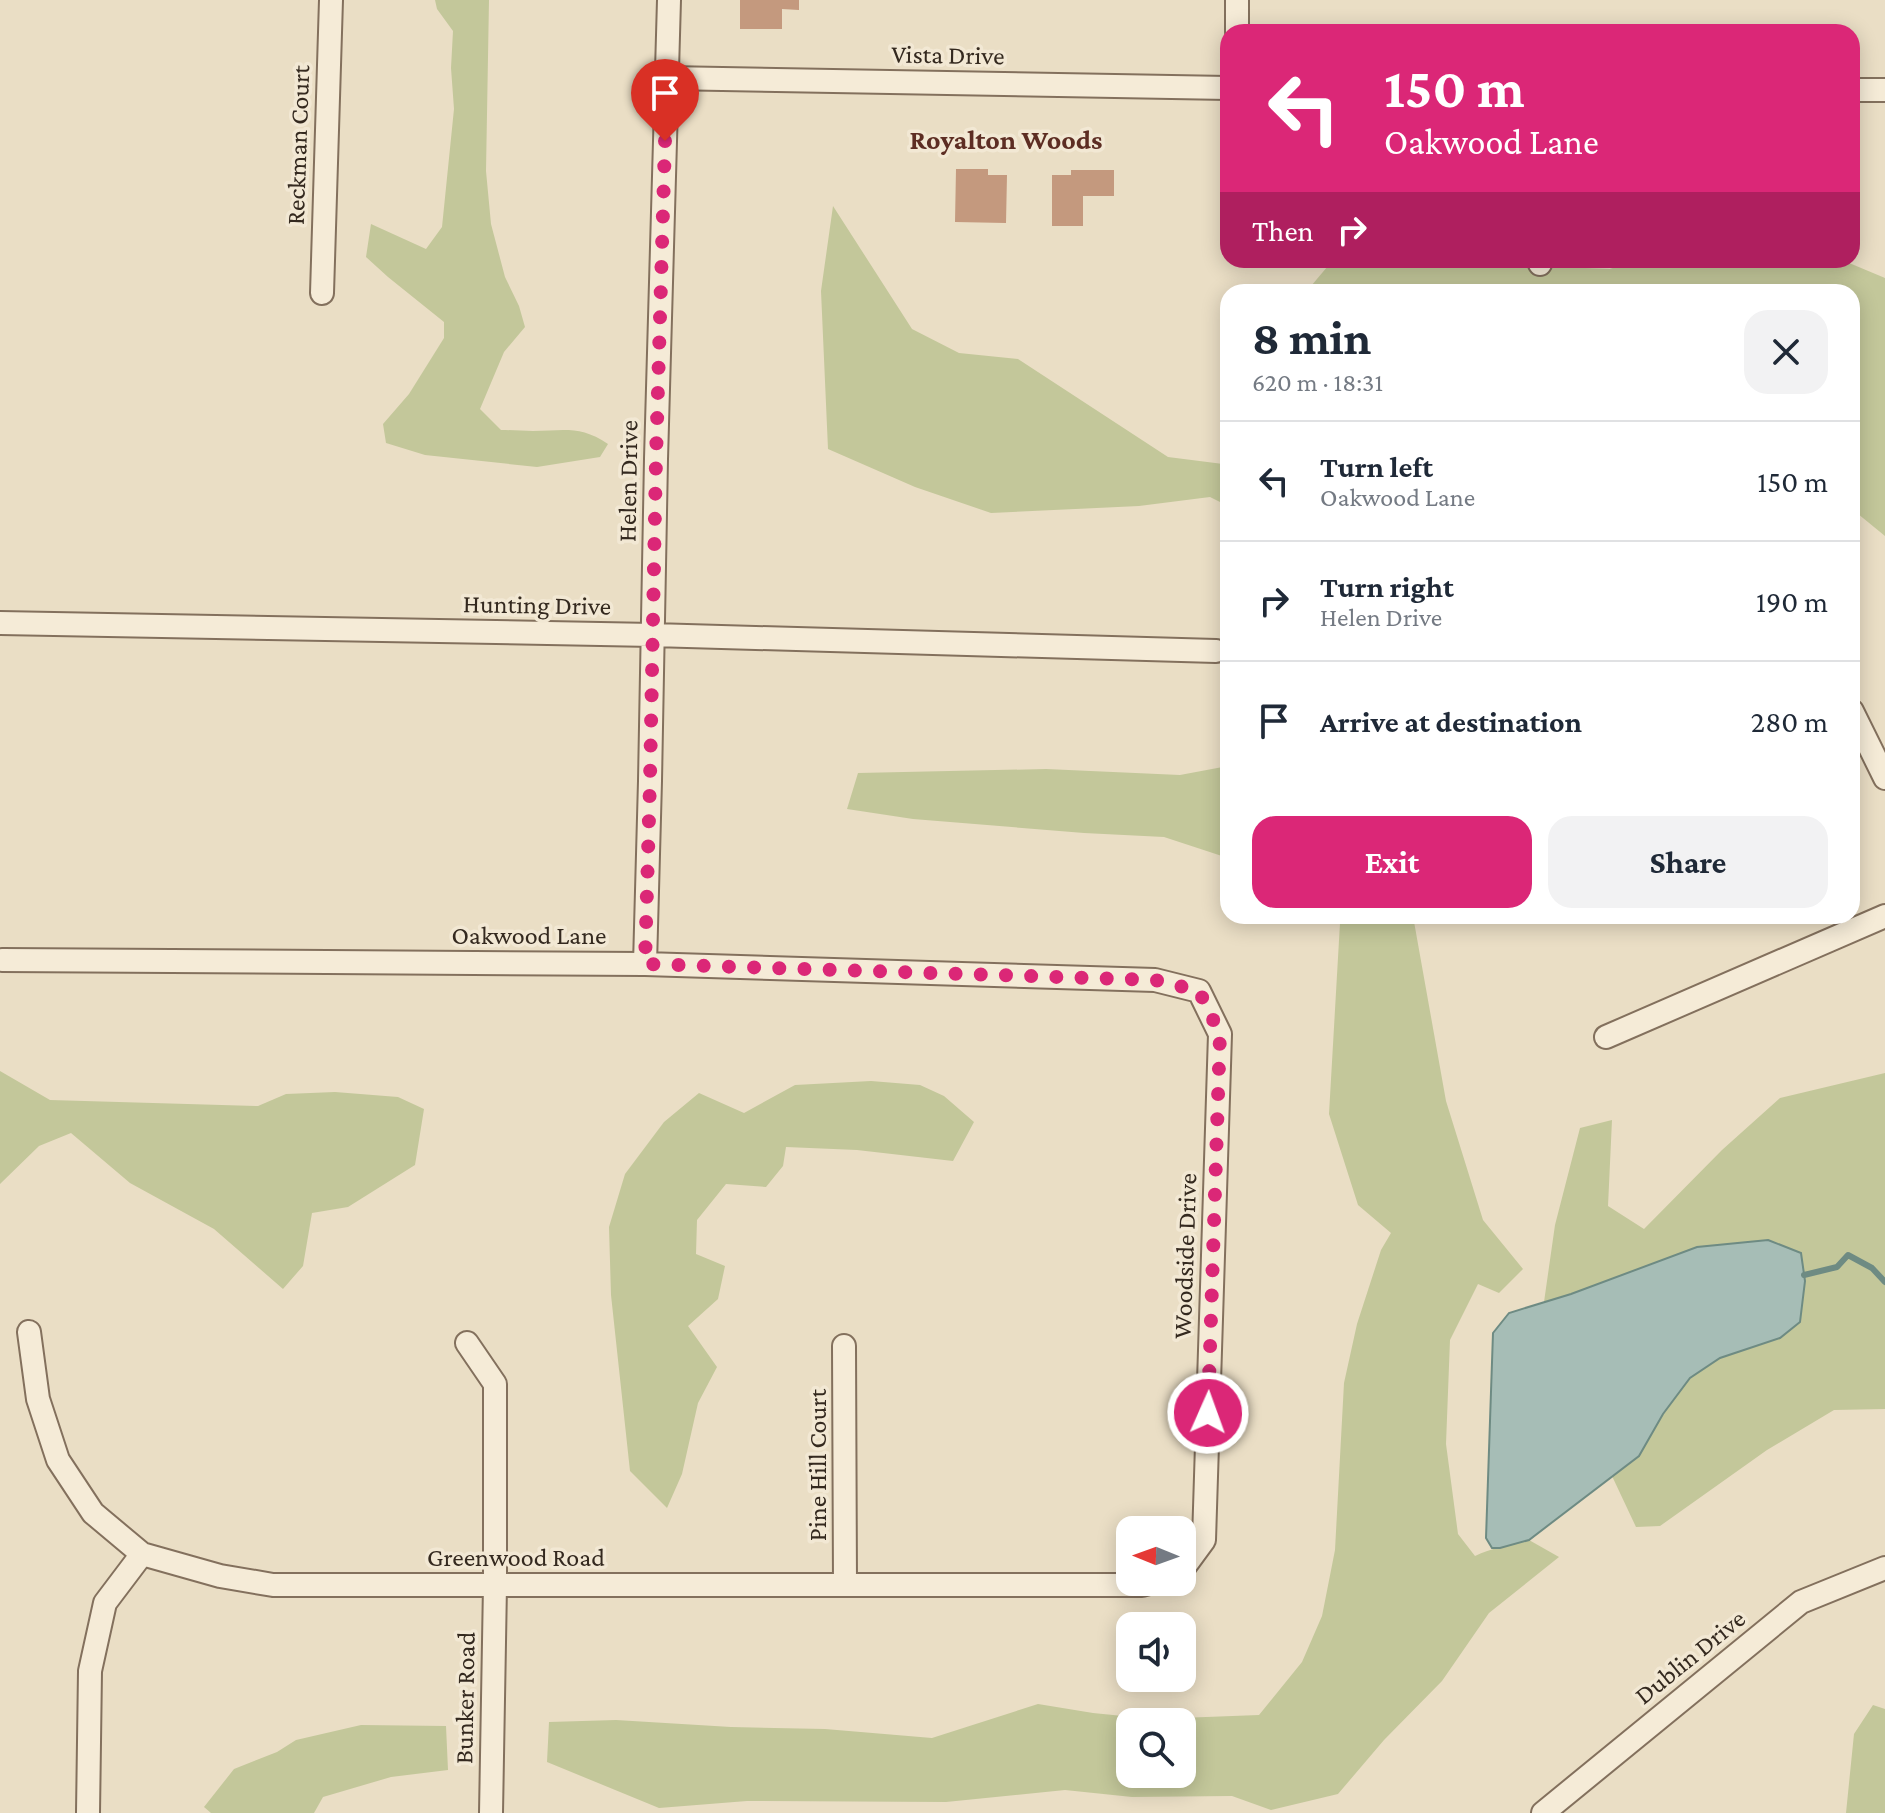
<!DOCTYPE html>
<html lang="en">
<head>
<meta charset="utf-8">
<style>
	body { margin:0; font-family:"Crimson Pro",serif; background:#f2f2f3; color:#1f2937; height:100vh; display:flex; flex-direction:column; font-size:30px; white-space:nowrap }
	* { box-sizing:border-box; margin:0 }
	p { font-size:26px; color:#747a83 }
	.icon { flex:none; width:44px; height:44px; fill:none; stroke:currentColor; stroke-width:2; stroke-linecap:round; stroke-linejoin:round }
	.map { position:relative; flex:1; overflow:hidden }
	.details { position:absolute; left:1220px; top:284px; width:640px; height:640px; display:flex; flex-direction:column; background:#fff; border-radius:24px; box-shadow:0 4px 20px #0003 }
	.details>* { flex:none }
	.banner { position:absolute; left:1220px; top:24px; width:640px; height:244px; border-radius:24px; box-shadow:0 4px 20px #0003; background:#db2777; color:#fff; overflow:hidden }
	.needle { width:52px; rotate:271deg }
	.buttons { position:absolute; left:1116px; top:1516px; display:grid; gap:16px }
	.buttons a { display:grid; place-items:center; width:80px; height:80px; border-radius:16px; background:#fff; box-shadow:0 4px 20px #0003; font-size:40px }
	.pin { position:absolute; display:grid; place-items:center; width:68px; height:68px; color:#fff; margin:-82px -34px; border-radius:50% 50% 50% 0; rotate:-45deg; box-shadow:0 0 8px #0007 }
	.pin .icon { rotate:45deg }
	.me { position:absolute; width:88px; margin:-44px; rotate:2deg; stroke-linejoin:round; filter:drop-shadow(0 0 6px #0008) }
	.turn { display:flex; align-items:center; gap:28px; height:168px; padding:0 32px; font-size:36px }
	.turn .icon { width:104px; height:104px; stroke-width:2.5 }
	.turn b { display:block; font-size:56px; line-height:68px }
	.then { display:flex; align-items:center; height:76px; padding:0 32px; background:#0003; gap:16px; font-size:30px }
	.round { display:grid; place-items:center; flex:none; width:84px; height:84px; border-radius:24px; background:#f2f2f3 }
	.head { display:flex; align-items:center; justify-content:space-between; height:136px; padding:0 32px }
	h1 { font-size:48px; font-weight:700; line-height:60px }
	.cta { display:flex; gap:16px; margin-top:auto; padding:16px 32px }
	.cta a { flex:1; height:92px; border-radius:24px; background:#db2777; color:#fff; font-size:32px; font-weight:700; line-height:92px; text-align:center }
	.cta a+a { background:#f2f2f3; color:#1f2937 }
	ul { padding:0; list-style:none }
	li { display:flex; align-items:center; gap:24px; height:120px; padding:0 32px; border-top:2px solid #e0e1e3 }
	li div { flex:1 }
	li b { display:block; font-size:30px }
	li em { font-style:normal }
	.map>svg:first-child { display:block }
	.green { fill:#c3c79a; fill-rule:evenodd }
	.water { fill:#a6bdb6; stroke:#6e8b83; stroke-width:2 }
	.lines { fill:none; stroke-linecap:round; stroke-linejoin:round }
	.stream { stroke:#6e8b83; stroke-width:6 }
	.building { fill:#c4997e }
	.minor-casing { stroke:#83705d; stroke-width:26 }
	.minor { stroke:#f5ebd7; stroke-width:22 }
	.route { stroke:#db2777; stroke-width:14; stroke-dasharray:0 25.2 }
	.labels { text-anchor:middle; dominant-baseline:central; stroke-width:7; stroke-linejoin:round; paint-order:stroke }
	.street-label { font-size:26px; fill:#34291f; stroke:#f2e8d4 }
	.neighbourhood-label { font-size:28px; font-weight:bold; fill:#5d2d23; stroke:#f2e8d4 }
</style>
</head>
<body>
<div class="map">
<svg width="1885" height="1813" viewBox="0 0 1885 1813">
	<rect width="100%" height="100%" fill="#eadec5"/>
	<path class="green" d="M435,0H489L486,171L491,224L505,277L519,306L525,327L504,352L480,409L501,430C512,430 523,431 533,431C563,431 580,425 608,444L600,457L537,467L425,455L386,443L383,424L409,394L444,338V322L388,277L366,257L371,224L426,249L442,227L454,109L451,68L453,31L437,9Z
		M833,206L912,329L959,353L1018,359L1168,457L1223,464L1228,467V506L1210,497L1139,506L991,513L915,487L828,449L821,291Z
		M1333,260H1497L1511,265L1610,269L1634,260H1842L1885,278V536L1852,509V292H1306Z
		M1228,766V858L1164,837L1084,833L913,819L847,809L858,773L1046,769L1180,775Z
		M1329,916H1413L1446,1101L1483,1220L1523,1269L1499,1293L1478,1284L1450,1340L1446,1444L1458,1534L1475,1556C1492,1548 1510,1545 1529,1540L1559,1557L1489,1613L1442,1681L1384,1740L1338,1794L1271,1810L1232,1796L1132,1797L1065,1790L946,1802L747,1801L659,1808L547,1762L549,1722L616,1720L731,1727L825,1729L932,1738L1038,1704L1093,1713L1153,1719L1259,1715L1302,1662L1322,1616L1335,1550L1344,1383L1357,1324L1381,1250L1391,1233L1358,1205L1329,1114L1340,923ZM1130,1722H1182V1774H1130Z
		M0,1071L50,1100L258,1106L286,1094L335,1092L398,1097L424,1109L415,1165L348,1207L312,1213L303,1266L283,1289L214,1229L130,1183L71,1133L39,1146L0,1184Z
		M1885,1073V1409L1834,1410L1767,1450L1660,1526L1636,1527L1612,1476L1639,1456L1663,1414L1690,1378L1720,1358L1772,1341L1805,1281L1801,1254L1571,1294L1544,1302L1555,1225L1580,1128L1612,1120L1608,1206L1644,1229L1722,1150L1780,1098Z
		M871,1081L920,1085L944,1096L974,1122L953,1161L857,1150L786,1147L783,1166L766,1187L726,1184L697,1220L696,1254L725,1266L718,1299L688,1326L717,1367L698,1403L682,1474L667,1508L630,1471L611,1295L609,1227L625,1174L664,1122L699,1093L744,1113L795,1085Z
		M1873,1705L1885,1709V1813H1846L1854,1734Z
		M361,1725L446,1726L448,1770L391,1777L323,1797L314,1813H211L204,1807L234,1769L277,1752L296,1740Z"/>
	<path class="water" d="M1768,1240L1801,1253L1805,1281L1800,1322L1780,1338L1720,1358L1690,1378L1663,1414L1639,1456L1529,1540L1500,1548H1492L1486,1538L1493,1333L1509,1313L1571,1294L1697,1247Z"/>
	<g class="lines">
		<path class="stream" d="M1804,1275L1837,1267L1848,1255L1872,1268L1885,1282"/>
	</g>
	<path class="building" d="M740,0H799V10L782,9V29H740Z
		M956,169H988V175H1007L1006,223L955,222Z
		M1071,170H1114V196H1083V226H1052V175H1071Z"/>
	<g class="lines">
		<defs>
			<path id="minor" d="M1237,32V0
				M667,78L1228,88
				M1852,90H1885
				M1540,264V260
				M322,293L331,0
				M0,623L653,635L1216,651
				M1852,711L1885,778
				M2,960L645,964L1155,980L1199,991L1220,1034L1204,1540L1182,1570
				M645,964L650,781L656,459L669,0
				M1606,1037L1885,916
				M29,1332L38,1399L58,1460L93,1513L142,1554L220,1576L273,1585H1142L1153,1582
				M467,1343L495,1384V1585L491,1813
				M844,1346L845,1584
				M88,1813L90,1671L105,1603L142,1554
				M1543,1813L1801,1602L1885,1568"/>
		</defs>
		<use href="#minor" class="minor-casing"/>
		<use href="#minor" class="minor"/>
	</g>
	<g class="lines">
		<path class="route" d="M665,141L656,459L650,781L645,964L1155,980L1199,991L1220,1034L1208,1413"/>
	</g>
	<g class="labels">
		<g class="street-label">
			<text transform="translate(948 55) rotate(1)">Vista Drive</text>
			<text transform="translate(298 145) rotate(-88)">Reckman Court</text>
			<text transform="translate(628 481) rotate(-89)">Helen Drive</text>
			<text transform="translate(537 605) rotate(1)">Hunting Drive</text>
			<text x="529" y="935">Oakwood Lane</text>
			<text transform="translate(1185 1256) rotate(-88)">Woodside Drive</text>
			<text transform="translate(817 1465) rotate(-90)">Pine Hill Court</text>
			<text x="516" y="1557">Greenwood Road</text>
			<text transform="translate(1690 1657) rotate(-39)">Dublin Drive</text>
			<text transform="translate(465 1698) rotate(-89)">Bunker Road</text>
		</g>
		<g class="neighbourhood-label">
			<text x="1006" y="139">Royalton Woods</text>
		</g>
	</g>
</svg>
<div class="buttons">
<a><svg class="needle" viewBox="-14 -14 28 28"><path d="M0-13l5 13h-10z" fill="#e53935"/><path d="M0 13l5-13h-10z" fill="#747a83"/></svg></a>
<a><svg class="icon" aria-label="sound" viewBox="0 0 24 24"><path d="M4 9h4l5-4v14l-5-4H4zM17 9q2 3 0 6"/></svg></a>
<a><svg class="icon" aria-label="search" viewBox="0 0 24 24"><circle cx="10" cy="10" r="6"/><path d="M15 15l6 6"/></svg></a>
</div>
<div class="pin" style="left:665px;top:141px;background:#d93025"><svg class="icon" aria-label="arrive" viewBox="0 0 24 24"><path d="M6 21V4h12l-3 4 3 4H6"/></svg></div>
<svg class="me" style="left:1208px;top:1413px" viewBox="-20 -20 40 40"><circle r="17" fill="#db2777" stroke="#fff" stroke-width="3"/><path d="M0-11L8 9 0 5-8 9z" fill="#fff"/></svg>
<div class="banner">
<div class="turn"><svg class="icon" aria-label="left" viewBox="0 0 24 24"><path d="M17 20v-9H6M10 6l-5 5 5 5"/></svg><div><b>150 m</b>Oakwood Lane</div></div>
<div class="then">Then<svg class="icon" aria-label="right" viewBox="0 0 24 24"><path d="M7 20v-9h11M14 6l5 5-5 5"/></svg></div>
</div>
<section class="details">
<div class="head"><div><h1>8 min</h1><p>620 m · 18:31</p></div><a class="round"><svg class="icon" aria-label="close" viewBox="0 0 24 24"><path d="M6 6l12 12M18 6L6 18"/></svg></a></div>
<ul>
<li><svg class="icon" aria-label="left" viewBox="0 0 24 24"><path d="M17 20v-9H6M10 6l-5 5 5 5"/></svg><div><b>Turn left</b><p>Oakwood Lane</p></div><em>150 m</em></li>
<li><svg class="icon" aria-label="right" viewBox="0 0 24 24"><path d="M7 20v-9h11M14 6l5 5-5 5"/></svg><div><b>Turn right</b><p>Helen Drive</p></div><em>190 m</em></li>
<li><svg class="icon" aria-label="arrive" viewBox="0 0 24 24"><path d="M6 21V4h12l-3 4 3 4H6"/></svg><div><b>Arrive at destination</b></div><em>280 m</em></li>
</ul>
<div class="cta"><a>Exit</a><a>Share</a></div>
</section>
</div>
</body>
</html>
